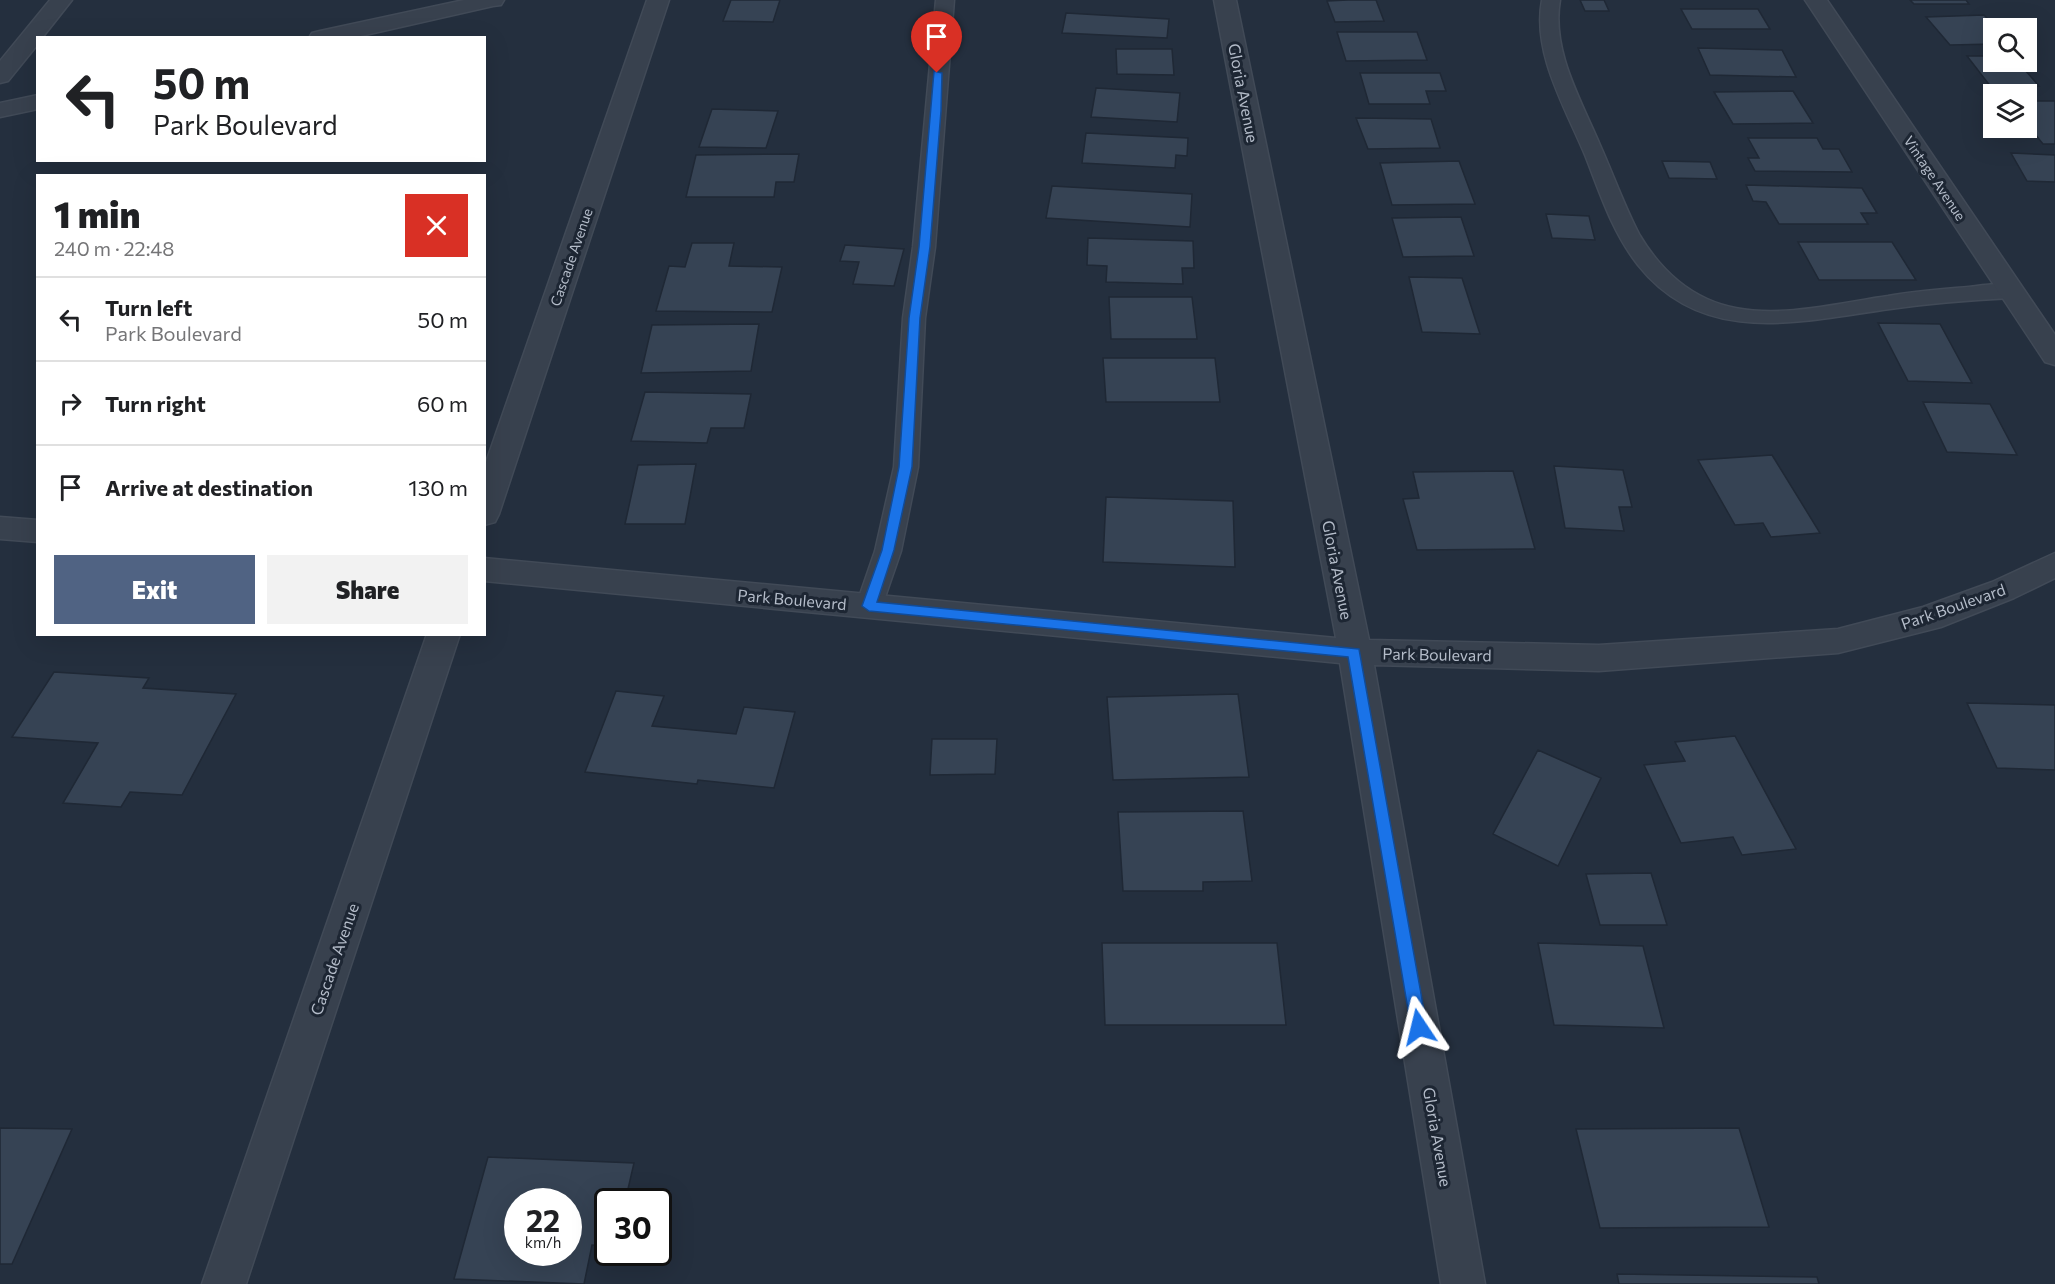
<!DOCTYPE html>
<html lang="en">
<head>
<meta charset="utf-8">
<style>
	body { margin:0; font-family:Commissioner,sans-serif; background:#f2f2f2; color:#202124; height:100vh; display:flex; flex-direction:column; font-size:22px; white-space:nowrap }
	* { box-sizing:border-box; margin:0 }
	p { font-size:20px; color:#757577 }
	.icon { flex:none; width:33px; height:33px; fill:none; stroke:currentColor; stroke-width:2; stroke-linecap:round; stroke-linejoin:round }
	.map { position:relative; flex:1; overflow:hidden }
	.side { position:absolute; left:36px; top:174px; width:450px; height:462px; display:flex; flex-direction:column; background:#fff; border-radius:0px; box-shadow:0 6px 24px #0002 }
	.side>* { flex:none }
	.hud { position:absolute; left:36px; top:36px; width:450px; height:126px; border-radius:0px; box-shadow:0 6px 24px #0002; background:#fff; color:#202124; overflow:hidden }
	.fabs { position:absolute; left:1983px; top:18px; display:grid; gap:12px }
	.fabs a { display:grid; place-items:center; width:54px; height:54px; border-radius:0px; background:#fff; box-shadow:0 6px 24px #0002; font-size:30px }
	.speed { position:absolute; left:504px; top:1188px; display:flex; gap:12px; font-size:30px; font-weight:700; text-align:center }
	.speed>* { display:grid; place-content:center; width:78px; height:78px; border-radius:50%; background:#fff; box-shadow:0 6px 24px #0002; line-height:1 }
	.speed small { font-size:15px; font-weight:400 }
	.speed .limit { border:3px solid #111; border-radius:9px; background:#fff; color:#111 }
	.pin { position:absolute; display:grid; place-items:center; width:51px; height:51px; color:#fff; margin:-62px -26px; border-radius:50% 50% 50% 0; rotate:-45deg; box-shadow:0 0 6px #0007 }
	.pin .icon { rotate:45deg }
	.me { position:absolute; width:66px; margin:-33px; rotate:350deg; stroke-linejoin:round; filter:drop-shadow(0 0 4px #0008) }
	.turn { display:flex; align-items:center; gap:21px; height:126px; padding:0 18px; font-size:27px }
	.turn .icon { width:78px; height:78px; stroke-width:2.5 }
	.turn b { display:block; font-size:42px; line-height:51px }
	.round { display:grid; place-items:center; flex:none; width:63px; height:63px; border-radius:0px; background:#f2f2f2 }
	.overview { display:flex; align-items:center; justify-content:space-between; height:102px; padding:0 18px }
	h1 { font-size:36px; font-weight:800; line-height:45px }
	.button { display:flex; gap:12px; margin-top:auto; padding:12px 18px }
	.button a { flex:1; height:69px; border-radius:0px; background:#506383; color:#fff; font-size:24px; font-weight:800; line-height:69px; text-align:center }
	.button a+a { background:#f2f2f2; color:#202124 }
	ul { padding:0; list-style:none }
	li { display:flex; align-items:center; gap:18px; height:84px; padding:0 18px; border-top:2px solid #e0e0e0 }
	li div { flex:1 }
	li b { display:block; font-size:22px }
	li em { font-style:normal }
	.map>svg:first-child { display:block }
	.building { fill:#364354; stroke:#1f2835; stroke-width:1.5; fill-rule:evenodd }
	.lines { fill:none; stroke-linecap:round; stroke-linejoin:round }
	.lane-casing { stroke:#414a57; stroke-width:3 }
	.street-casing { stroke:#414a57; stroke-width:3 }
	.lane { fill:#38414e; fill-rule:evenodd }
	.street { fill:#38414e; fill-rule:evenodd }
	.route { fill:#1a73e8; stroke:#114b97; stroke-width:1.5 }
	.labels { text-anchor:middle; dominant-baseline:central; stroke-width:6; stroke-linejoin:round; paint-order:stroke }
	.far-street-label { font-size:14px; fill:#b4bcc9; stroke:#1d2633 }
	.street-label { font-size:16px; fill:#b4bcc9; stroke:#1d2633 }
</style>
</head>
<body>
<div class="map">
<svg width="2055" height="1284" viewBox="0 0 2055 1284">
	<rect width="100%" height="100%" fill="#242f3e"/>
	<path class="building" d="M731,0H780L773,22L723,21Z
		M1348,0H1376L1384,21L1335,22L1327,1Z
		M1580,0H1604L1609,11H1585Z
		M1910,0H1966L1969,4H1914Z
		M1681,9H1758L1770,29H1692Z
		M1066,13L1169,19L1167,38L1062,33Z
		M1984,15L1996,28H1994V44L1950,45L1926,17Z
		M1337,32H1417L1427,60L1346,61Z
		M1698,48L1782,50L1796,77L1710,75Z
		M1116,49H1172L1174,75L1117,74Z
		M1967,56H1994V62H2018L2039,86L1991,87Z
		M1360,73H1440L1446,91H1426L1430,104H1369Z
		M1096,88L1180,93L1177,122L1091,117Z
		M1793,91L1813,123L1733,124L1714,92Z
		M2026,101H2055V144H2043L2026,123Z
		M712,109L778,111L766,148L699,147Z
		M1356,118L1431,119L1440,148L1368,149Z
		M1086,133L1188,138L1187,156L1176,155L1175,168L1082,163Z
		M1748,138H1817L1823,149H1839L1852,172L1755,171L1748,158H1759Z
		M2011,153L2055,155V182L2027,181Z
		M799,154L794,182H776L774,197H686L696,155Z
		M1459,161L1475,204L1392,205L1380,163Z
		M1662,161L1710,162L1717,179L1669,178Z
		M1746,185L1862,188L1877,213H1861L1868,224H1779L1766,202L1753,201Z
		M1052,186L1192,194L1190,227L1046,218Z
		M1546,214L1589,216L1595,240L1552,238Z
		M1461,217L1474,256L1403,257L1392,218Z
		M1088,238L1193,241L1194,268H1182L1183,284L1106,282L1107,266L1087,265Z
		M1798,242H1892L1916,280H1819Z
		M692,243H734L729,266L782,267L772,312L656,311L669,266L685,267Z
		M845,245L904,249L894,286L853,284L859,262L840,261Z
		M1409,277L1462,278L1480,334L1422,332Z
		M1109,297H1192L1197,339H1111Z
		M1878,323L1940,324L1972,383L1908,381Z
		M759,324L751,371L641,373L652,325Z
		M1103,358H1215L1220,402H1106Z
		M645,392L751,394L744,428H711L707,443L631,441Z
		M1923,402L1990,404L2017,455L1947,452Z
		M1772,455L1820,533L1771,537L1763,523L1735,525L1698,460Z
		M696,464L685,524H625L638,465Z
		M1554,466L1623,470L1632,507H1619L1624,531L1565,528Z
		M1513,471L1535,549L1417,550L1403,499L1419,498L1413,472Z
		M1106,497L1233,501L1235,567L1103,562Z
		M54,672L149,678L143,688L236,694L182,795L130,792L121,807L63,803L98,743L12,737Z
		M616,691L664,696L652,726L736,734L744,707L795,712L774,788L698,780L697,784L585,772Z
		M1238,694L1249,777L1113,780L1107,697Z
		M1967,703L2055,705V770L1997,768Z
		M1735,736L1796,849L1742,855L1733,837L1681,843L1644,765L1685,761L1675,742Z
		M932,739H997L995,774L930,775Z
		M1538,750L1601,778L1558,866L1493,834Z
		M1243,811L1252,881L1203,882V891H1123L1118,812Z
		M1651,873L1667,925H1600L1586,874Z
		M1102,943H1277L1286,1025H1105Z
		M1538,943L1643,946L1664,1028L1554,1025Z
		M0,1128L72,1129L12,1264H0Z
		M1739,1128L1769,1227L1600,1228L1576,1129Z
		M488,1157L634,1163L625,1202H608V1246L592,1245L584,1284L454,1279ZM518,1202H568V1252H518Z
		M1617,1274L1817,1277L1819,1284H1619Z"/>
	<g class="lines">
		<defs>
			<path id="lane" d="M936,0H954L935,247L925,318L918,467L901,551L882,606L878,613L869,616L860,613L856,606L875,551L894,467L903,318L913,247Z
				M1542,0H1560C1551,50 1581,100 1600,145C1613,174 1624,205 1639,234C1655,261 1678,286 1707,299C1762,324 1831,304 1888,296C1910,292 1933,290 1956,288C1976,287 2000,281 2020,286L2023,291L2020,296L2012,298C1971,300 1931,303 1890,309C1800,321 1704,348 1638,265C1612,232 1600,193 1585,155C1565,107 1532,53 1542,0Z"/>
			<path id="street" d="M50,0H72L42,38H38V44L8,81L0,83V61Z
				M464,0H504L501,5L493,6L352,38H309L312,33L320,31Z
				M647,0H669L499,514L495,522L484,525V468Z
				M1214,0H1236L1369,640L1599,645L1838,629L1923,607L1992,582L2055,553V578L2014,598L1941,627L1838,653L1599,671L1374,665L1485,1284H1441L1340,663L484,581V558L1336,638Z
				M1805,0H1827L2055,335V365L2045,362Z
				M38,95V109L0,117V103Z
				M0,517L38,520V542L0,539Z
				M427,634H460L246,1284H202Z"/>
		</defs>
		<use href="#lane" class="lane-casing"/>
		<use href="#street" class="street-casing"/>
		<use href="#lane" class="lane"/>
		<use href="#street" class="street"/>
	</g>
	<path class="route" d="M934,71L942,73L941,111L930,247L920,318L912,467L894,550L877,602L1359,649L1427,1027L1425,1032L1419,1034L1413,1032L1411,1027L1348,657L869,611L862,606L882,550L899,467L909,318L919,247Z"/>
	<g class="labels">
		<g class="far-street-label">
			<text transform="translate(1935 178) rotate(56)">Vintage Avenue</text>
			<text transform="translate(571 257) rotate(-71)">Cascade Avenue</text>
		</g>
		<g class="street-label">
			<text transform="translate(1244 93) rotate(79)">Gloria Avenue</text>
			<text transform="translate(1338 570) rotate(79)">Gloria Avenue</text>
			<text transform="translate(792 599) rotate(5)">Park Boulevard</text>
			<text transform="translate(1953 606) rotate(-19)">Park Boulevard</text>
			<text transform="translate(1437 654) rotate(1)">Park Boulevard</text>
			<text transform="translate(334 959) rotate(-71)">Cascade Avenue</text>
			<text transform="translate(1438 1137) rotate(80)">Gloria Avenue</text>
		</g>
	</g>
</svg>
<div class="fabs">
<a><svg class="icon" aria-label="search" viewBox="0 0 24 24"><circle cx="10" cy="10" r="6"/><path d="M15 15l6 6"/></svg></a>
<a><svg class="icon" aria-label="layers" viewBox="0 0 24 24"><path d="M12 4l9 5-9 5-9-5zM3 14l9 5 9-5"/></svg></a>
</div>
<div class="speed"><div>22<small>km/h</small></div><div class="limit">30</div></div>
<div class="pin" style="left:937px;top:73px;background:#d93025"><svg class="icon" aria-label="arrive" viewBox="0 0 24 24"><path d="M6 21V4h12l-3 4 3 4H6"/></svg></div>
<svg class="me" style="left:1419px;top:1027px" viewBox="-20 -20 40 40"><path d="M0-17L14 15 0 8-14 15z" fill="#1a73e8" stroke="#fff" stroke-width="4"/></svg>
<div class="hud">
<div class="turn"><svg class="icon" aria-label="left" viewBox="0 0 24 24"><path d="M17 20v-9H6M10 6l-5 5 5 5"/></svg><div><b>50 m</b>Park Boulevard</div></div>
</div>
<section class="side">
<div class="overview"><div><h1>1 min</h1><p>240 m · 22:48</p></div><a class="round" style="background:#d93025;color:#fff"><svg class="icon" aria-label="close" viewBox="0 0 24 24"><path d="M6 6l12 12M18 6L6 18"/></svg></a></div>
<ul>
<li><svg class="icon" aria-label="left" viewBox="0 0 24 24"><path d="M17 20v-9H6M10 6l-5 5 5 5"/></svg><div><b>Turn left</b><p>Park Boulevard</p></div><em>50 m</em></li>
<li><svg class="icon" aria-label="right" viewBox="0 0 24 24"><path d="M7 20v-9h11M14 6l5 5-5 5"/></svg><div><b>Turn right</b></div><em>60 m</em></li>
<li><svg class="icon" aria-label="arrive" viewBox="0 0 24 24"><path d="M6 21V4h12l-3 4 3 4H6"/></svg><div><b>Arrive at destination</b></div><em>130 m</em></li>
</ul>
<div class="button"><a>Exit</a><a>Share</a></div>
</section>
</div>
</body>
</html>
